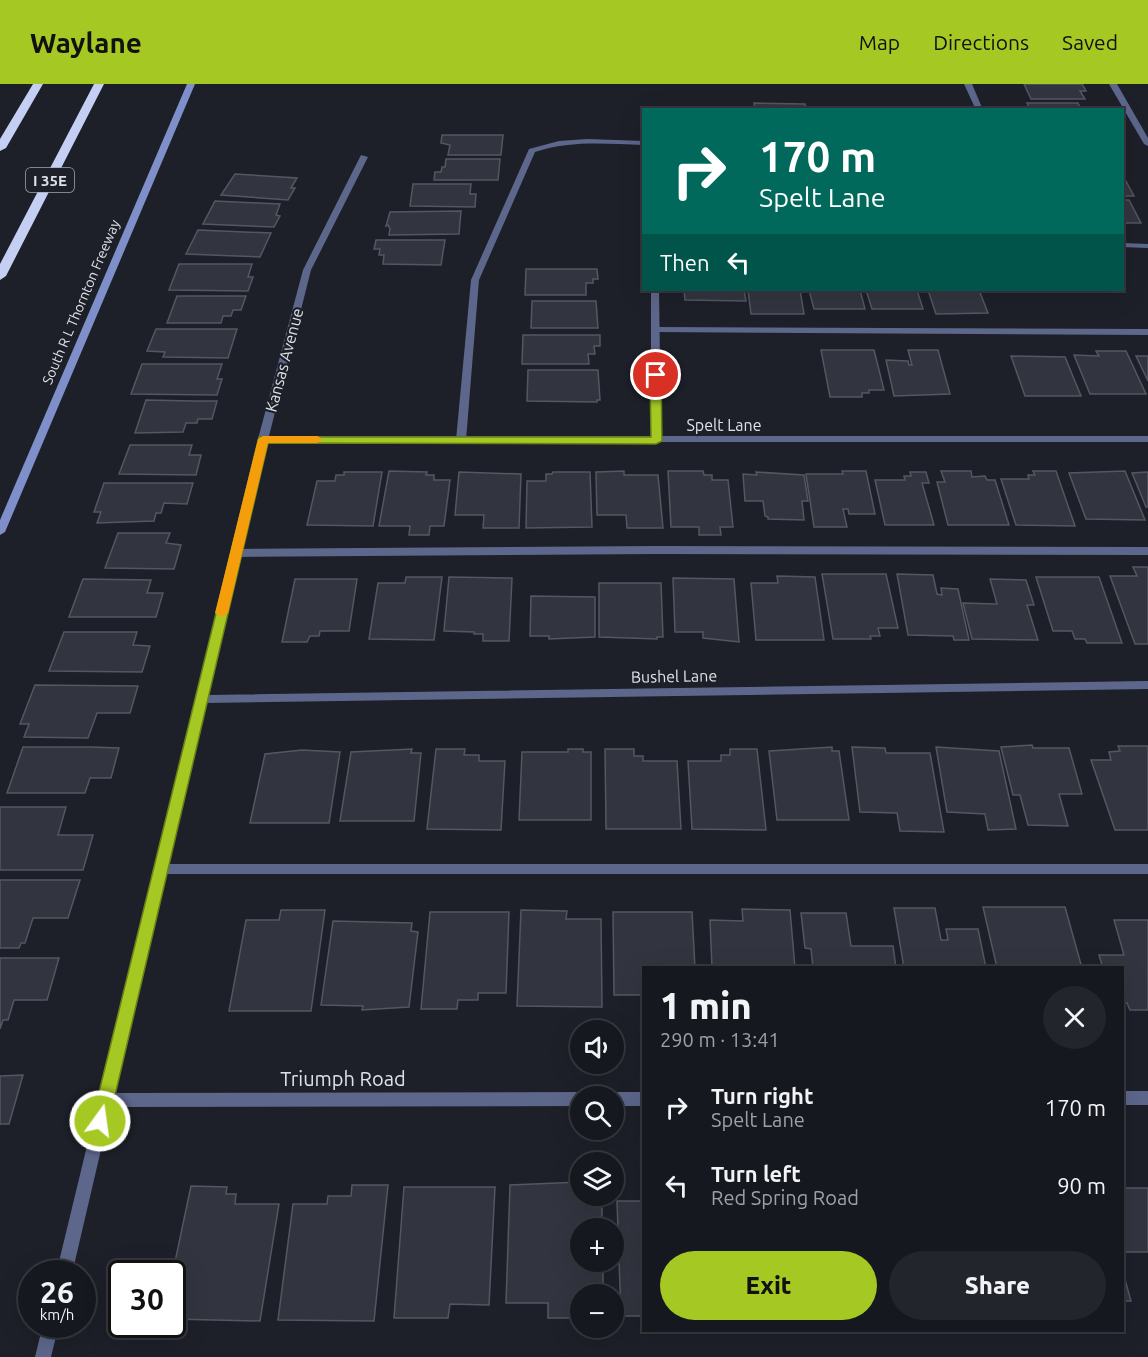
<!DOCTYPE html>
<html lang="en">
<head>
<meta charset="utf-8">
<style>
	body { margin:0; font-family:Ubuntu,sans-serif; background:#23252c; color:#f1f3f6; height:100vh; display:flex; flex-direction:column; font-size:22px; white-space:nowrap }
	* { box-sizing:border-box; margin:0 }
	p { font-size:20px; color:#9ea0a4 }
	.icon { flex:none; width:33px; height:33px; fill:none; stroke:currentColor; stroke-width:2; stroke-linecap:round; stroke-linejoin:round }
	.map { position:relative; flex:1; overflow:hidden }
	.panel { position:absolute; left:642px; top:882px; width:482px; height:366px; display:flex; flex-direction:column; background:#16181f; border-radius:0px; box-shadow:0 6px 24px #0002,0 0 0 2px #35373d }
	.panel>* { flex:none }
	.banner { position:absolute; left:642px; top:24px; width:482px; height:183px; border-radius:0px; box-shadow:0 6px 24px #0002,0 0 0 2px #35373d; background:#00695c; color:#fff; overflow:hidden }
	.fabs { position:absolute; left:570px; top:936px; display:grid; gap:12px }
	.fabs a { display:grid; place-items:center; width:54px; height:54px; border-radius:50%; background:#16181f; box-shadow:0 6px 24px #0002,0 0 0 2px #35373d; font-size:30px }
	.speed { position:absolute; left:18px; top:1176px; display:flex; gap:12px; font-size:30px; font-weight:700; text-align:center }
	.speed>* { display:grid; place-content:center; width:78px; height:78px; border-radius:50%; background:#16181f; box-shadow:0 6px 24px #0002,0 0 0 2px #35373d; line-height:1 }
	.speed small { font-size:15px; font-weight:400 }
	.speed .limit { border:3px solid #111; border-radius:9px; background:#fff; color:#111 }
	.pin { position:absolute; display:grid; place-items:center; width:51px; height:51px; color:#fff; margin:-26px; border:3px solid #fff; border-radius:50%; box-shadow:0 2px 6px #0007 }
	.me { position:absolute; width:66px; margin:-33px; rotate:14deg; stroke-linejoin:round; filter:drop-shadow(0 0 4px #0008) }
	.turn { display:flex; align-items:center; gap:21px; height:126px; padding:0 18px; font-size:27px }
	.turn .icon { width:78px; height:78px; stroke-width:2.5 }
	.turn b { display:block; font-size:42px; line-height:51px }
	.then { display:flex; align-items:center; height:57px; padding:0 18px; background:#0003; gap:12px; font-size:22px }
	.round { display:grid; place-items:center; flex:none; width:63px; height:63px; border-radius:32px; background:#23252c }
	.summary { display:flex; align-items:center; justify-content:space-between; height:102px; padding:0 18px }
	h1 { font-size:36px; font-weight:800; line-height:45px }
	.primary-button { display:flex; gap:12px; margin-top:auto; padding:12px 18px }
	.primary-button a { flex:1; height:69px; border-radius:36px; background:#a5c823; color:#111; font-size:24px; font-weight:800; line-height:69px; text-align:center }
	.primary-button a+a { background:#23252c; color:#f1f3f6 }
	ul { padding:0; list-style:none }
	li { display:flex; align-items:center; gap:18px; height:78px; padding:0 18px }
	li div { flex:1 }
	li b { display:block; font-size:22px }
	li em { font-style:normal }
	header { display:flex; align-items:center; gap:36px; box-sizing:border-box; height:84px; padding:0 30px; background:#a5c823; color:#111 }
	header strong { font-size:28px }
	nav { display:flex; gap:33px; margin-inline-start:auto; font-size:21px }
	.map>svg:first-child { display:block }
	.building { fill:#32353f; stroke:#545762; stroke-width:1.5 }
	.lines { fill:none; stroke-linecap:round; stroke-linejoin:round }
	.service { fill:#5d678b; fill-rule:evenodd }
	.minor { fill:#5d678b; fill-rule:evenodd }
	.secondary { fill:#7f8fc9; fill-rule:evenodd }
	.motorway { fill:#c4cff3; fill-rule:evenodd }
	.route { fill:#a5c823; stroke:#6b8217; stroke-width:1.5 }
	.slow { fill:#f59e0b }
	.labels { text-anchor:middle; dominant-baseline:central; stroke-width:4.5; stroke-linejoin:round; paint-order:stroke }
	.far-street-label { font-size:14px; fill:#dfe1e7; stroke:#1d2029 }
	.shield { fill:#1d2029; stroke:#a5a7ae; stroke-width:1.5 }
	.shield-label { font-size:15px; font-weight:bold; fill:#dfe1e7 }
	.street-label { font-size:16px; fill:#dfe1e7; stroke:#1d2029 }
	.near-street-label { font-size:20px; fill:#dfe1e7; stroke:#1d2029 }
</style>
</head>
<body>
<header>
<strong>Waylane</strong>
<nav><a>Map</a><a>Directions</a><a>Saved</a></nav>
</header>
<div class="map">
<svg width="1148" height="1273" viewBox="0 0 1148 1273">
	<rect width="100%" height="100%" fill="#1d2029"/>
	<path class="building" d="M1024,0H1082L1086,7H1080L1085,15H1031Z
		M754,19L805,20L807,26H755Z
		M1027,19H1078L1081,26H1027L1029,23Z
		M442,51H503L501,71H448L450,61L441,59Z
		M446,75H500L498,96H434L435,88H441L442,83H445Z
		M235,90L297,94L291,104H295L288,116L221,111Z
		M1122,90L1134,112H1122Z
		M413,100H471L470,110H476L475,123L410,122Z
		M1122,116H1129L1141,139H1122Z
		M215,117L280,120L276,131L280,132L274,143L203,140Z
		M461,127L459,150L389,151L390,145L388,141L386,142L390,128Z
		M198,146L271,149L260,173L186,170Z
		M376,156H445L441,181L383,180L384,171H379L380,165H374Z
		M179,180H252L248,193H253L248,207L169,206Z
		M526,185H597L598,195H593V199H586V211H525Z
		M684,206H744L746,217L685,216Z
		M748,206H800L804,230H751Z
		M809,206H860L865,225H814Z
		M866,206H917L923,225H872Z
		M928,206H979L988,229L936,230Z
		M177,212H246L241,226H233L231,232H223L221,239H167Z
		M532,217H596L598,244H531Z
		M156,245H237L228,274L163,273L165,268L147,267Z
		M523,251H600V262H594L595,270H588L589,280H522Z
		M821,266H874L884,306H869V309H862V313H830Z
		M908,266H938L950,310L894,312L886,276L908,277L909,281H912Z
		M1096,267H1126L1146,310H1090L1074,271L1099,272Z
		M1011,272L1065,273L1081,312H1025Z
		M1136,272H1148V297Z
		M142,280H222L217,295H222L217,311L131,310Z
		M528,286H598L600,316H597V318L527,317Z
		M146,316L193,317H217L212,335H198L197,339H186L183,348L135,349Z
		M130,361H192L189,371H201L196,391L119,390Z
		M389,387L427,388L426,391H434V396H450L444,442H430L429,451H409L410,442H379Z
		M624,387V391H658L663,444H627L626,431H597L596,388Z
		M668,387H703L704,391H712V396H728L733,443H720L721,451H699V443H671Z
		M842,387H866L875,430H849L848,425H843L847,443H814L806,390H843Z
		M941,387H971L972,393L985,392L987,396H995L1009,441H948L937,398H945Z
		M1033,387H1056L1075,442L1016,441L1001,395H1029L1028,391H1035Z
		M1125,387L1145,436L1086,435L1069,389Z
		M344,388H382L373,442L307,441L317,397H335L336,391H344Z
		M459,388L521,390L519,444H483L484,431H455Z
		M553,388H590L592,443L526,444L527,397H546V390H552Z
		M756,388L804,391L808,417H802L804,436L768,435V433L765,432L763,417H745L743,390L757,391Z
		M910,388H926L929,399H922L934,441H885L875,396H905L904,392H911Z
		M1148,388V423H1146L1132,389Z
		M104,399H193L187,420L164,419L161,429H156L154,437L97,439L101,428H94Z
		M118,449H170L166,459L181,461L174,485L105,484Z
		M1133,483H1148V560H1135L1110,492H1137Z
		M822,490H886L898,544H878L880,552H870L871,555H833Z
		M897,490L933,491L937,510L942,511L941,504L958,505L969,556H954L953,552L908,551Z
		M777,492L815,493L824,556H756L751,499H778Z
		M406,493H442L434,556L369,555L378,499H405Z
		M449,493L512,494L509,557H483V550H474V548L444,547Z
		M1036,493H1099L1122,559H1087L1085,555H1075L1072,547H1053Z
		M673,494L734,495L739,558L703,554V548H675Z
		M83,495L151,496L147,509H163L156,533H69Z
		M295,495H357L349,547H320L319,552H310L307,558H282Z
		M990,495L1026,496L1034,521H1027L1038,556L972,555L963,519L997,520Z
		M599,499H661L663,553H657V555L599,553Z
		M531,512L595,513V553L549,555V552H530Z
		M64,548H137L133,561L150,562L142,588L49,587Z
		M35,601L138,602L130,629H97L88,654L24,653L29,640H20Z
		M1032,661L1033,664H1069L1082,710H1059L1068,742L1028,741L1020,711H1013L1001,663Z
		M1118,662H1148V746H1115L1091,676H1111L1109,668L1120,667Z
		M23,663H90L119,664L111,694H90L85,709H7Z
		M832,663V667H839L849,736H777L769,667Z
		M852,663L885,664L886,669H930L944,748L900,747L897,729L860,728Z
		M936,663L999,667L1016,745L988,746L985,730L947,728Z
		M412,665L411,669H421L414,737H340L351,668Z
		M436,665H465L464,671H479V677H505L501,746L427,745Z
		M568,665H583V668H591V736H519L522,668H568Z
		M605,665H634V672H643V677H677L681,745H606Z
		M730,665H757L766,746L692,745L688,677H721V671H730Z
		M302,666L340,668L329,739H250L265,670Z
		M0,723H66L58,751H93L83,786H0Z
		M0,796H80L68,834H33L25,859H21L19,864H0Z
		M983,823H1065L1082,884H997Z
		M894,824H935L941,856H948L946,845H978L986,884H904Z
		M742,825L790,826L795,884H712L710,836L743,837Z
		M281,826H325L311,927H229L246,836H279Z
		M521,826L567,827L566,835H601L602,923L517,922Z
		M430,828H509L506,909H478V916H458L457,925H421Z
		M613,828H692L695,884H644V911H614Z
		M801,829H846L851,862H893L896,884H813L811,865L805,864Z
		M1114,836H1148V926H1130L1127,919L1122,920V884H1103L1099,871H1124Z
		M333,837L412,839L411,847L418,848L409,923L362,926L363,922L321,921Z
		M0,874H59L47,916H14L8,936H3L0,945Z
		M23,991L9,1040H0V992Z
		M580,1098V1112H602V1144H580V1178H603V1210H580V1234H548V1219H506L510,1101Z
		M352,1101H388L374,1237L278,1236L293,1120H327L328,1112H351Z
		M191,1102L227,1103L226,1110H236L235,1120H279L260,1237L172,1235V1192Z
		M404,1103H495L489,1221L450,1220L448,1234H394Z
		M1122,1104H1148V1168H1122Z
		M617,1117H644V1232H621Z
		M1122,1185L1131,1217H1122Z"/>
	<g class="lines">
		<path class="service" d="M1109,0H1117L1148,54V62L1144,60Z
			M587,55L644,57V61C607,60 571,56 535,68L479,196L466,356L464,358H458L456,356L471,196L529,65L559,57Z
			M655,243L1148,245V251L652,248L651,246Z
			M656,462L1148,463V471L656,470L236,473L231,469L236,465Z
			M161,780H1148V790H161L156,789L154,785L156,781Z"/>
		<path class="minor" d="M964,0H972L983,26H976Z
			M361,71L368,73L311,186L269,352H651V206H659L661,352H1148V358H267L208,611L1148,597V605L206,619L115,1009L580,1008L586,1012H580V1022L111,1023L72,1190H56L258,355L303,186Z
			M1122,159L1148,160V164L1122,163Z
			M1122,1007H1148V1021H1122Z
			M614,1008H644V1022H614V1012H608Z
			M43,1240H59L51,1273H35Z"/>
		<path class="secondary" d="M187,0H195L5,448L0,451V436Z"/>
		<path class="motorway" d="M33,0H43L6,64L0,67V55Z
			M94,0H104L6,192L0,196V180Z"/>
	</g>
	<path class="route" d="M656,287L661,291L662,357L656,360L268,359L109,1037L106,1043L100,1045L94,1043L92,1037L259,353H651L650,291Z"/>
	<path class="slow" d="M263,352H317L323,355L317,359H268L228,529L222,533L215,529L258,355Z"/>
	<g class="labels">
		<g class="far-street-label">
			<text transform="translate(81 218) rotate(-67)">South R L Thornton Freeway</text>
		</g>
		<rect class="shield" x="26" y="84" width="48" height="24" rx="4.5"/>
		<g class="shield-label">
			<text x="50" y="96">I 35E</text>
		</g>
		<g class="street-label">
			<text transform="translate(284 276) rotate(-75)">Kansas Avenue</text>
			<text x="724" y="341">Spelt Lane</text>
			<text transform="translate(674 592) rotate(-1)">Bushel Lane</text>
		</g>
		<g class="near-street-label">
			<text x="343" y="994">Triumph Road</text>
		</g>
	</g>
</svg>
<div class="fabs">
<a><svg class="icon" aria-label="sound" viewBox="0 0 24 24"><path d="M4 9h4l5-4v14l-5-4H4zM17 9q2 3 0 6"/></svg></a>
<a><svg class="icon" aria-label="search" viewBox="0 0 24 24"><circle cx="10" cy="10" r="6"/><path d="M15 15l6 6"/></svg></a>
<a><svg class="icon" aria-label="layers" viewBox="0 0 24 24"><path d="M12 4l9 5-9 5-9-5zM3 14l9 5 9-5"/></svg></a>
<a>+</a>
<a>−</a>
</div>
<div class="speed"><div>26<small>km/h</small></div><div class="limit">30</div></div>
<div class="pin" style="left:656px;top:291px;background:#d93025"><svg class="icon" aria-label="arrive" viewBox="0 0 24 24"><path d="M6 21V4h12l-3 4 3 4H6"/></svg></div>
<svg class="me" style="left:100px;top:1037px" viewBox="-20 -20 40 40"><circle r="17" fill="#a5c823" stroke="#fff" stroke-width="3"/><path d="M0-11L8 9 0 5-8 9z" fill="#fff"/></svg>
<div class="banner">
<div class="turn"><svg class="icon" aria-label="right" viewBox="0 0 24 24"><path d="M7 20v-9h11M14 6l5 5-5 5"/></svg><div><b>170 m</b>Spelt Lane</div></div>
<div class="then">Then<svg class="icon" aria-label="left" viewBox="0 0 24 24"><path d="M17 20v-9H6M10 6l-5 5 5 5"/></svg></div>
</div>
<section class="panel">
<div class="summary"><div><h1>1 min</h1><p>290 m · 13:41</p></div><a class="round"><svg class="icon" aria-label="close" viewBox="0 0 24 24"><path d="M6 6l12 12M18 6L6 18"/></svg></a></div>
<ul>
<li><svg class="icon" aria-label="right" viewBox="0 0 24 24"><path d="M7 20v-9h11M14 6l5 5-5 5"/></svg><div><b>Turn right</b><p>Spelt Lane</p></div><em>170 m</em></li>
<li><svg class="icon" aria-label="left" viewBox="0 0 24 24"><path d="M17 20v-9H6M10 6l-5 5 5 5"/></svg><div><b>Turn left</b><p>Red Spring Road</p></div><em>90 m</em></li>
</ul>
<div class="primary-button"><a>Exit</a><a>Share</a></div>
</section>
</div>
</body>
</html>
